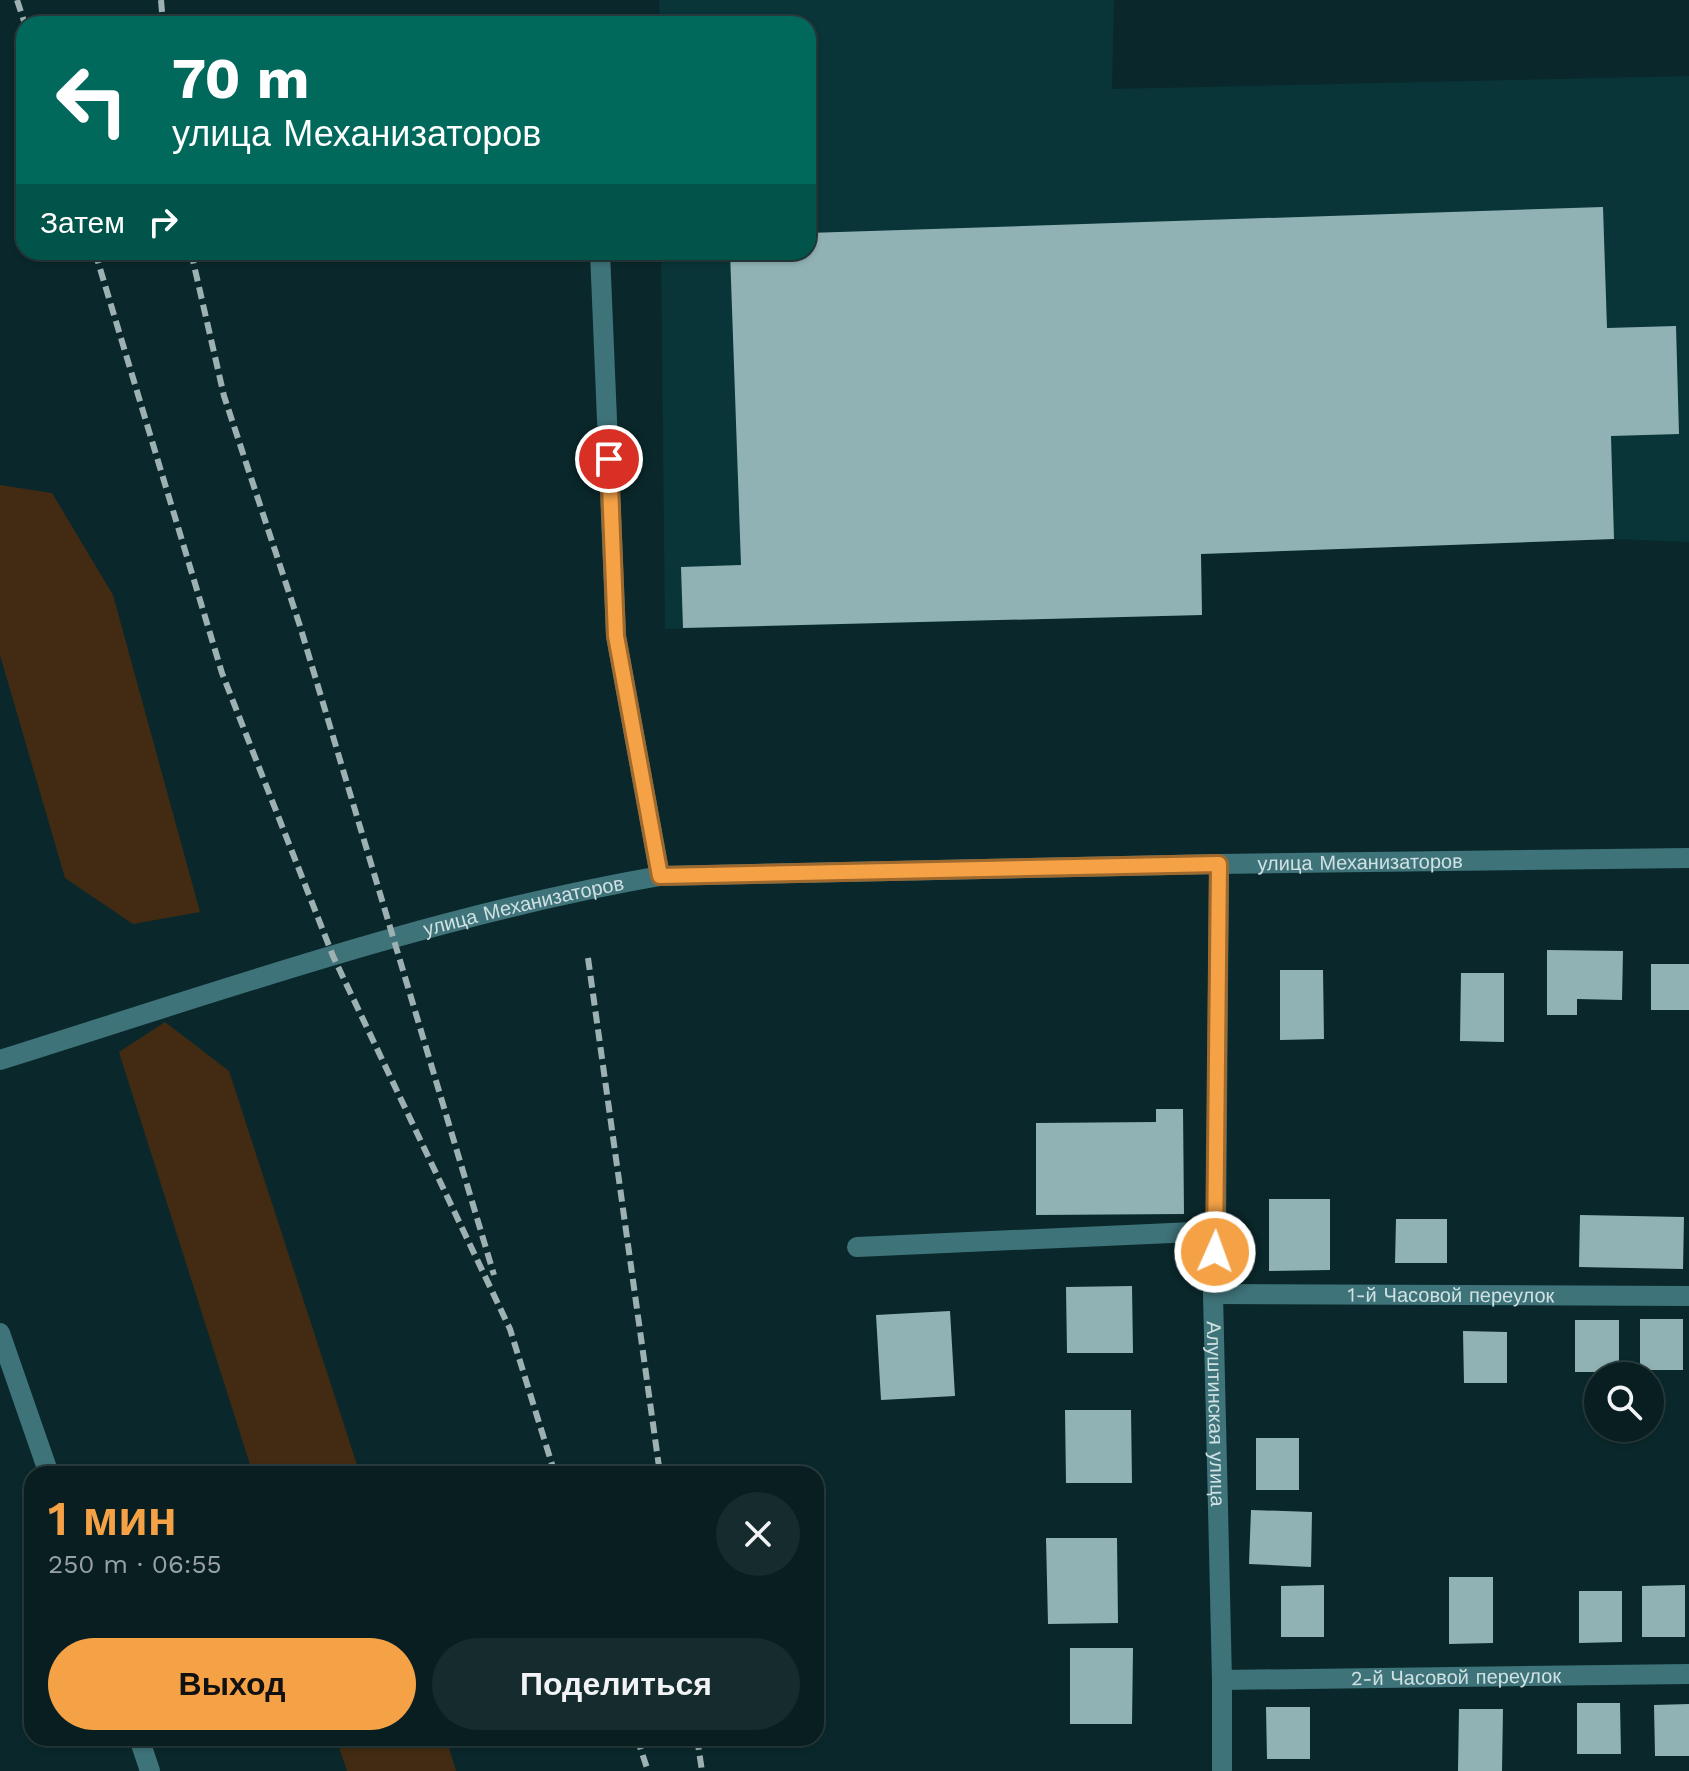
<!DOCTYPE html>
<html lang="ru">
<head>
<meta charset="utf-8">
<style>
	body { margin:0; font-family:"Work Sans",sans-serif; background:#162b2d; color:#f1f3f6; height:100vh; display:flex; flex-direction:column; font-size:30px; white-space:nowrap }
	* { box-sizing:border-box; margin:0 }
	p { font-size:26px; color:#98a2a5 }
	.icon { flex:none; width:44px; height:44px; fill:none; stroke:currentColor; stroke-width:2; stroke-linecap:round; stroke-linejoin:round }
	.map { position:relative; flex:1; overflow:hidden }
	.drawer { position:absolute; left:24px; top:1466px; width:800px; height:280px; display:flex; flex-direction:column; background:#081e20; border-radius:24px; box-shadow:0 2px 6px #0004,0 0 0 2px #293c3e }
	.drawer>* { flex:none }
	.guide { position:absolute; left:16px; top:16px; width:800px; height:244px; border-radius:24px; box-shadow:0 2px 6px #0004,0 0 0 2px #293c3e; background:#00695c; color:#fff; overflow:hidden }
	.tools { position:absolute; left:1584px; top:1362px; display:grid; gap:16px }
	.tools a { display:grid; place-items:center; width:80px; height:80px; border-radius:50%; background:#081e20; box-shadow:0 2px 6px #0004,0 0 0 2px #293c3e; font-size:40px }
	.pin { position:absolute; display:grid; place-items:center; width:68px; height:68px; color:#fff; margin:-34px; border:4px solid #fff; border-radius:50%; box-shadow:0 2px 8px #0007 }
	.me { position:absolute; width:88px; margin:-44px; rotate:2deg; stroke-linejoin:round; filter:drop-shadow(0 0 6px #0008) }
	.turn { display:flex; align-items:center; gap:28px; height:168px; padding:0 24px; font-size:36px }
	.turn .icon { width:104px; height:104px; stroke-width:2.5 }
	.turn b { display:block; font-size:56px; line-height:68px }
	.then { display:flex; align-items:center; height:76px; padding:0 24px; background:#0003; gap:16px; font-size:30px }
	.round { display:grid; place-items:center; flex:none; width:84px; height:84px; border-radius:42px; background:#162b2d }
	.summary { display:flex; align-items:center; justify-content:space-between; height:136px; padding:0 24px }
	h1 { font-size:48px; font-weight:600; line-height:60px; color:#f5a246 }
	.cta { display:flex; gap:16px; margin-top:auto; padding:16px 24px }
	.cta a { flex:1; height:92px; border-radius:48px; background:#f5a246; color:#111; font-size:32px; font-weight:600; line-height:92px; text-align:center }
	.cta a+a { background:#162b2d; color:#f1f3f6 }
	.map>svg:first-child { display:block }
	.built { fill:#093538 }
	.green { fill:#422b12 }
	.building { fill:#91b2b5 }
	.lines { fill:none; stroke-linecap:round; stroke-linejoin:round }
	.minor { stroke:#3e7379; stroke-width:20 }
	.rail { stroke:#9db1b3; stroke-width:6; stroke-dasharray:12 6; stroke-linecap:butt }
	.route-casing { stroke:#9f692e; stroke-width:20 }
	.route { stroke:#f5a246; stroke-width:14 }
	.labels { text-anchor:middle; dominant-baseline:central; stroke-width:8; stroke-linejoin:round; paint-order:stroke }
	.street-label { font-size:20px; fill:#d0e1e3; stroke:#0a282b }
</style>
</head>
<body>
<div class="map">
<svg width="1689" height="1771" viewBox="0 0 1689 1771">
	<rect width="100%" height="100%" fill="#0a282b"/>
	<path class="built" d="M659,0H1114L1112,89L1689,76V542L1614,539L1201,554L1202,615L665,629L661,252H808V24H660Z"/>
	<path class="green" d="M0,485L52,493L113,595L200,912L133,924L65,878L0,655Z
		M165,1022L229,1071L360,1474H253L119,1052Z
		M336,1738H446L456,1771H347Z"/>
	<path class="building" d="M1603,207L1607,328L1676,326L1679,434L1611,436L1614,539L1201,554L1202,615L683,628L681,567L741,565L730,252H808V233Z
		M1547,950L1623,951L1622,1000L1577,999V1015H1547Z
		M1651,964H1689V1010H1651Z
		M1280,970H1323L1324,1039L1280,1040Z
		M1461,973H1504V1042L1460,1041Z
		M1156,1109H1183L1184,1214L1036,1215V1123L1156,1122Z
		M1269,1199H1330V1270L1269,1271Z
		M1580,1215L1684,1217L1683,1269L1579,1267Z
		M1396,1219H1447V1263H1395Z
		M1132,1286L1133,1353H1067L1066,1287Z
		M950,1311L955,1396L881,1400L876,1315Z
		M1640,1319H1683V1370H1640Z
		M1575,1320H1619V1372H1575Z
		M1463,1331L1507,1332V1383H1464Z
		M1065,1410H1131L1132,1483H1066Z
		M1256,1438H1299V1490H1256Z
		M1251,1510L1312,1512L1311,1567L1249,1564Z
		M1046,1538H1117L1118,1623L1048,1624Z
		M1449,1577H1493V1643L1449,1644Z
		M1324,1585V1637H1281V1586Z
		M1685,1585V1637H1642V1586Z
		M1579,1591H1622V1642L1579,1643Z
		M1070,1648H1133L1132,1724H1070Z
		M1577,1703H1620L1621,1754H1577Z
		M1689,1704V1756H1655L1654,1705Z
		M1266,1707H1310V1759H1267Z
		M1459,1709H1503L1502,1771H1458Z"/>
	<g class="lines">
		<g class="minor">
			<path d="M600,252L616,636L660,876"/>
			<path id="s1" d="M1219,864L1216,1231L1213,1294L1222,1680V1771"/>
			<path id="s2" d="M0,1060C217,992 435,915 660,876L1219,864L1689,858"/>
			<path d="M857,1247L1216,1231"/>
			<path id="s3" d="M1213,1294L1689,1296"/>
			<path d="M0,1333L49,1474"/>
			<path id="s4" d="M1222,1680L1689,1674"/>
			<path d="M139,1738L150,1771"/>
		</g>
		<path class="rail" d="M17,0L25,24
			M161,0L163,24
			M95,252L222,673L333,956L510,1329L555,1474
			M191,252L224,396L300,626L494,1275
			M588,958L660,1474
			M637,1738L648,1771
			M697,1738L702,1771"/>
	</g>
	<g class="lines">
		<defs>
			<path id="route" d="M609,459L616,636L660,876L1219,864L1215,1252"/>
		</defs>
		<use href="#route" class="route-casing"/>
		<use href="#route" class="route"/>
	</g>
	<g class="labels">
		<g class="street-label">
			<text stroke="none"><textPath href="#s2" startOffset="1386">улица Механизаторов</textPath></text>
			<text stroke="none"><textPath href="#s2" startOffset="546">улица Механизаторов</textPath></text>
			<text stroke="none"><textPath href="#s3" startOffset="238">1-й Часовой переулок</textPath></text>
			<text stroke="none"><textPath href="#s1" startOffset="550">Алуштинская улица</textPath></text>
			<text stroke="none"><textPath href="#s4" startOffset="234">2-й Часовой переулок</textPath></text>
		</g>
	</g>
</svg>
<div class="tools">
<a><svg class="icon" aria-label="search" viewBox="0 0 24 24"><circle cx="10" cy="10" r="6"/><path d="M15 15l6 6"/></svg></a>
</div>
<div class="pin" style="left:609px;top:459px;background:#d93025"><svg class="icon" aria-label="arrive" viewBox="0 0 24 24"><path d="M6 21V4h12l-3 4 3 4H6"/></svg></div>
<svg class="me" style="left:1215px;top:1252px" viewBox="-20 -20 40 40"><circle r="17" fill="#f5a246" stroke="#fff" stroke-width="3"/><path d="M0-11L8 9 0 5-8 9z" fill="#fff"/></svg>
<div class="guide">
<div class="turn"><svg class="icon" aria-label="left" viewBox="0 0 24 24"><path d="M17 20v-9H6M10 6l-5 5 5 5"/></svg><div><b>70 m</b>улица Механизаторов</div></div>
<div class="then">Затем<svg class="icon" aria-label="right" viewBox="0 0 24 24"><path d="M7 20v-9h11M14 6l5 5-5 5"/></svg></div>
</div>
<section class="drawer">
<div class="summary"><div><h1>1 мин</h1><p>250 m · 06:55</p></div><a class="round"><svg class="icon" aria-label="close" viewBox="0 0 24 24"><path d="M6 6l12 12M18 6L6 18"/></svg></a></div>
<div class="cta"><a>Выход</a><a>Поделиться</a></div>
</section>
</div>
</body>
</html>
